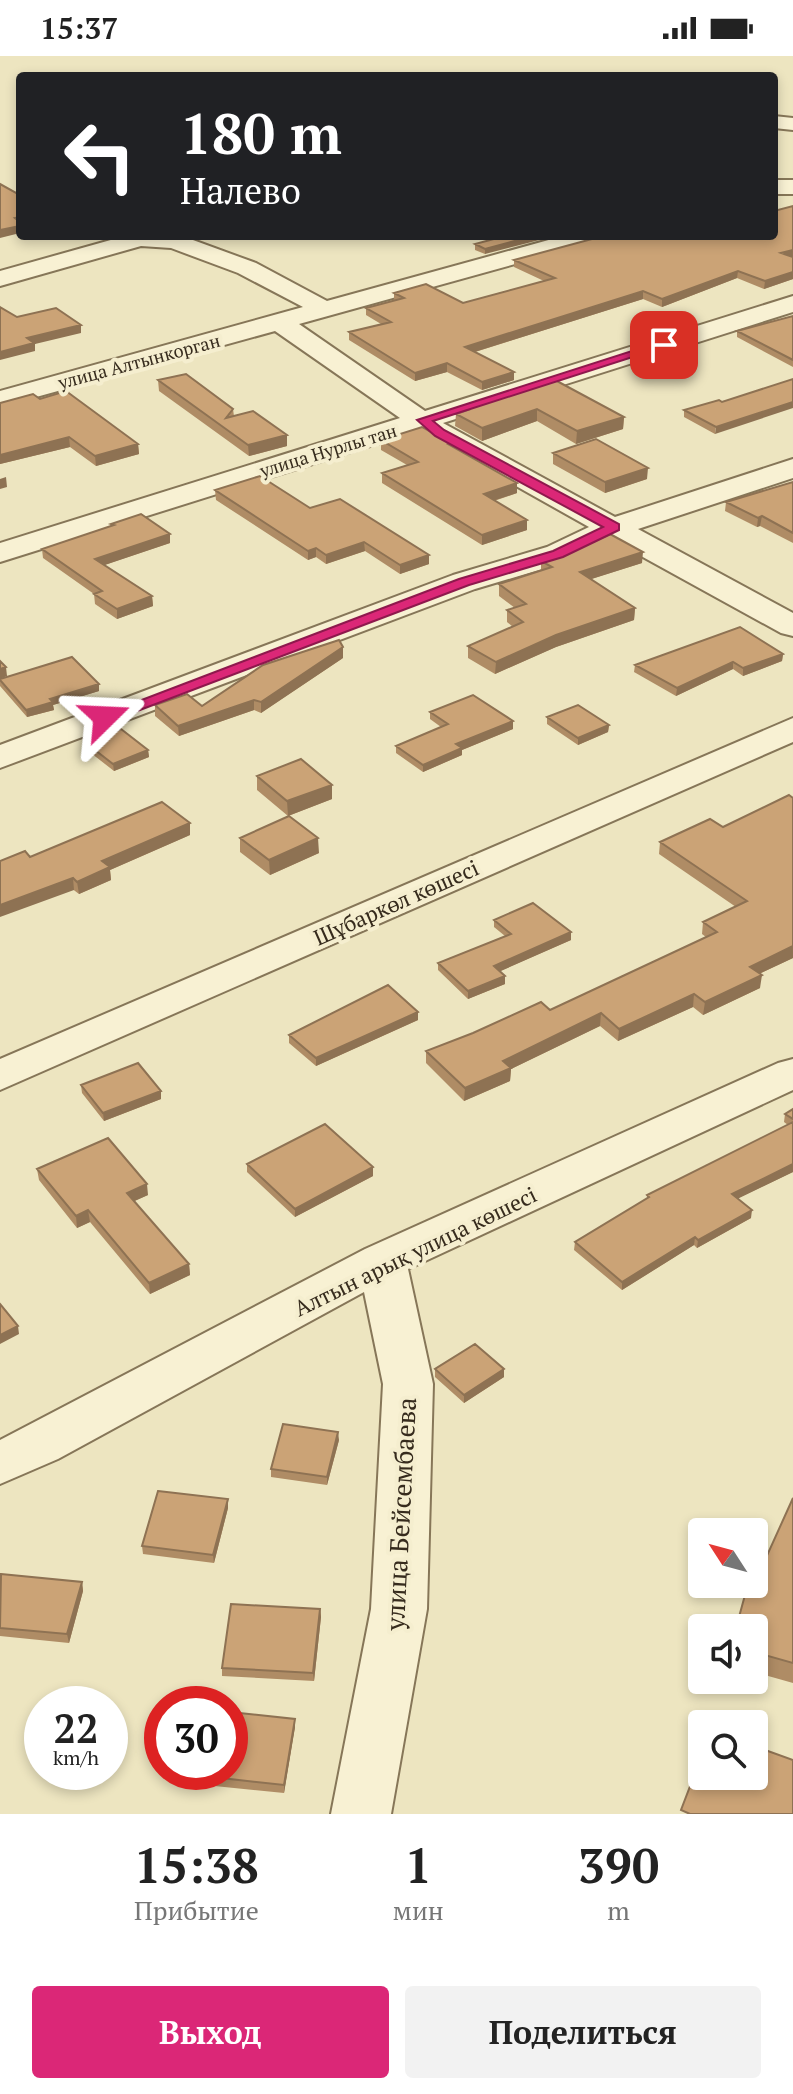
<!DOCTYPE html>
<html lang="ru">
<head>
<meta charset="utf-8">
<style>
	body { margin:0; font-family:"PT Serif",serif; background:#f2f2f2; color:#222; height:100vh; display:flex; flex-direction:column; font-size:30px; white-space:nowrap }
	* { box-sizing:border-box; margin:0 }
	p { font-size:26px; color:#767676 }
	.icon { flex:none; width:44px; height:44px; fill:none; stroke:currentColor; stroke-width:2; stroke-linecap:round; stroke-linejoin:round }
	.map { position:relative; height:1758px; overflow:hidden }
	.sheet { display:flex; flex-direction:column; background:#fff; flex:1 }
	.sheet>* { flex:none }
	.banner { position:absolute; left:16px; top:16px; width:762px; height:168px; border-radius:8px; box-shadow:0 4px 12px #0003; background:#202124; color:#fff; overflow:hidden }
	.needle { width:52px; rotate:306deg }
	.fabs { position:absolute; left:688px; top:1462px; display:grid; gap:16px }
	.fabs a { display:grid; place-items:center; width:80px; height:80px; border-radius:8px; background:#fff; box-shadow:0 4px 12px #0003; font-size:40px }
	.speed { position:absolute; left:24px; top:1630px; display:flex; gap:16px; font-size:40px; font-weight:700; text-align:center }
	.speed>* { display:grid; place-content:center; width:104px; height:104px; border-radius:50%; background:#fff; box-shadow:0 4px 12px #0003; line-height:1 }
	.speed small { font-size:20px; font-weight:400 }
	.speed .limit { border:12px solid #d22; background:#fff; color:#111 }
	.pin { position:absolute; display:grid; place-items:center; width:68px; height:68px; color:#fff; margin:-34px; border-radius:16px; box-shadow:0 4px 12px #0006 }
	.me { position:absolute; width:88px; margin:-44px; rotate:69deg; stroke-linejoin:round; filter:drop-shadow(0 0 6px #0008) }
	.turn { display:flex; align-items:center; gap:28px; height:168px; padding:0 32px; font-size:36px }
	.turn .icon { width:104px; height:104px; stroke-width:2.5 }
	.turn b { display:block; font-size:56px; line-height:68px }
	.eta { display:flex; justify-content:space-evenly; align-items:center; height:136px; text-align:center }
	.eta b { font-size:48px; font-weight:600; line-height:56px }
	.button { display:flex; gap:16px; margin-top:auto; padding:16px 32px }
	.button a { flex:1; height:92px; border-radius:8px; background:#db2777; color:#fff; font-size:32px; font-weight:600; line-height:92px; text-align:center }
	.button a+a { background:#f2f2f2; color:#222 }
	.status { display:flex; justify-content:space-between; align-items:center; height:56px; padding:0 40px; background:#fff; direction:ltr }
	.status svg { height:22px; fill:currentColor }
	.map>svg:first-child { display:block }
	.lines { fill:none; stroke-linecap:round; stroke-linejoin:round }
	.minor-casing { stroke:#867658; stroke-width:4 }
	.minor { fill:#f8f1d3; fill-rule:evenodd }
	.wall { fill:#af8c65 }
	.shaded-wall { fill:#8e7253 }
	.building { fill:#cba376; stroke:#8e7253; stroke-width:2 }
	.route { fill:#db2777; stroke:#8e194d; stroke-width:2 }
	.labels { text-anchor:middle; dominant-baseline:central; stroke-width:8; stroke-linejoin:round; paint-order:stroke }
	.far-street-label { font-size:18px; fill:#362b1d; stroke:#f5eecf }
	.street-label { font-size:22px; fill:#362b1d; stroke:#f5eecf }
	.near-street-label { font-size:26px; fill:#362b1d; stroke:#f5eecf }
</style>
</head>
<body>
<div class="status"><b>15:37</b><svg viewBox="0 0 49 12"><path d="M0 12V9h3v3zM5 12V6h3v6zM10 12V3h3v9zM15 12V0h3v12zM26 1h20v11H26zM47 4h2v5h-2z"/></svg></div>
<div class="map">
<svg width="793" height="1758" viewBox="0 0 793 1758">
	<rect width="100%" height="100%" fill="#ede5c0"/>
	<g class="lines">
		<defs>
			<path id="minor" d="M774,60L793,62V74L774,72Z
				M774,124H793V138H774Z
				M125,180H182L256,207L327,245L563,180H602L598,185L299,268L425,355L793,240V256L443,367L615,461L793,403V422L638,473L793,557V580L781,577L612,484L569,505L475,533L0,712V689L453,519L547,491L589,471L418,375L0,506V487L400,362L275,275L0,351V335L303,251L238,217L171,192L141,190L0,230V215Z
				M793,662V686L0,1034V1003Z
				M793,1003V1034L408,1213L433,1328L427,1553L391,1758H331L371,1553L383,1328L364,1236L58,1403L0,1428V1384L365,1193L778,1007Z"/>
		</defs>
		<use href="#minor" class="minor-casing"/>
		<use href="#minor" class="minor"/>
	</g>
	<path class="wall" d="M793,150V223L764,233L737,222L662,251L643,243L475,296L514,316V324L482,334L447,316L415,325L349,284V276L381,268L366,259V252L394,244V237L463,247L544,225L514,211V204L618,182L774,180Z
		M505,180L485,198L475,194V188Z
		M793,260V311L737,281V275Z
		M158,324L233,353L234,360L287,390L249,400L159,335Z
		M555,324L624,361L623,373L576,388L537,365L482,385L455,370L456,358L463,356V352Z
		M40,343L138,388L139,398L96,410L70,391L0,408V347Z
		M719,344L715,378L684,361V354Z
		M381,384L450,389L517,427V437L494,445L527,464V474L482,489L382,427V417L407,409L381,394Z
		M553,397L647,423L605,437L553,408Z
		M793,426V487L760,470L757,471L725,455L726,446Z
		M215,434L310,452L429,508L400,518L365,495L326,508L316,501L308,504L216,444Z
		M111,468L170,487L104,509L152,540L153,550L117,563L95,548L94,538L43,502L42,493L111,470Z
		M541,505L642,507L591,523L635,552L634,564L556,591L495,618L468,602V590L513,571L507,566V554L515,552L499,540V528L541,515Z
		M783,598L782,605L743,620L733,613L676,640L634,616L635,609Z
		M343,602L261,657L254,654L179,680L155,660V649L202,650Z
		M0,623L99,635L53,649L54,654L27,661L0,630Z
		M430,656L513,673L462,694V699L423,716L396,697V690L441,671L430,663Z
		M547,661L609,669L608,676L578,689L547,668Z
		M86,687L148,694L149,701L114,715L87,694Z
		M257,720L332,729V743L288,760L257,734Z
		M793,742V902L759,918L760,932L703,959L693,951L618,985L600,970L511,1013L510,1025L464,1045L426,1007V995L550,954L706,881L702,878L703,866L736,851L659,798L660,786L723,771Z
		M190,779L110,814L111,824L79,838L30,801Z
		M240,782L319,797L270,819L240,796Z
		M494,864L571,884L500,915L505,928L468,943L438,914V907L505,880L494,871Z
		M418,956V964L316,1010L289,987V979Z
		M81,1029L161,1035V1043L104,1065L82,1037Z
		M793,1053V1116L738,1142L751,1162L697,1192L694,1189L622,1234L574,1194L575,1186L647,1143V1139L788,1069L784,1066L785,1058Z
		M247,1108L373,1120L295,1161L247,1116Z
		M37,1113L148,1139L134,1145L189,1208L190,1219L150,1238L90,1166L77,1172L39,1124Z
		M435,1313H504V1321L464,1347L435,1321Z
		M339,1384L327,1429L271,1421V1413Z
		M793,1442V1627L754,1616V1572L760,1515Z
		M228,1443V1452L214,1507L143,1498L142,1490Z
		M0,1521L82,1526L83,1535L69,1587L0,1580Z
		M320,1553L321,1561L314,1625L222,1620V1612Z
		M295,1663V1671L284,1737L195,1728L194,1719Z"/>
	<path class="shaded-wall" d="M20,170V177L0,182V174Z
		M533,180H555L485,198V193Z
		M793,194V201L781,197Z
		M738,215L737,222L662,251V243Z
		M793,216V223L764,233L765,225Z
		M643,235V243L465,299V291Z
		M81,269V277L35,288V295L0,304V296L27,282Z
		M447,307V316L415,325V317Z
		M514,316V324L482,334V326Z
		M793,346V352L715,378L716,371Z
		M537,353V365L482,385V372Z
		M624,361L623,373L576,388L577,375Z
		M287,379V390L249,400L248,389Z
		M69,381L70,391L0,408V399Z
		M138,388L139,398L96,410L95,400Z
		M648,412L647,423L605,437V426Z
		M6,421L7,431L0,433V423Z
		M517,427V437L483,448L484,438Z
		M762,460L760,470L757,471L758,462Z
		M527,464V474L482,489V479Z
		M170,478V487L96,512L95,503Z
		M364,486L365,495L326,508V499Z
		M316,492V501L308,504V495Z
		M643,496L642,507L579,527L580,516Z
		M429,499V508L400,518V509Z
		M152,540L153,550L117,563V553Z
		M635,552L634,564L556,591L495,618L496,606L556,579Z
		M343,591V602L261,657V646Z
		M783,598L782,605L743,620V612Z
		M733,606V613L676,640L677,632Z
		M6,611L7,620L0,623V613Z
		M99,628V635L53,649L54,654L27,661L26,654L50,643Z
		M254,644V654L179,680L178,670Z
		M513,665V673L462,694V699L423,716V709L456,688Z
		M609,669L608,676L578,689V682Z
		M148,694L149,701L114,715L113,708Z
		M332,729V743L288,760L287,745Z
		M190,767V779L110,814L111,824L79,838L77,826L102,805Z
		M318,782L319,797L270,819L269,804Z
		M73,822L74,834L0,861V849Z
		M571,876V884L494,918V910Z
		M793,890V902L748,923L750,911Z
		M762,919L760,932L703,959L705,946Z
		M505,920V928L468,943V935Z
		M694,938L693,951L618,985L619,973Z
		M418,956V964L316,1010V1002Z
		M601,957L600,970L511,1013L510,1025L464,1045L465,1032L503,1005Z
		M161,1035V1043L104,1065L103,1057Z
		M793,1108V1116L731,1146L732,1138Z
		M373,1111V1120L295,1161V1153Z
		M147,1128L148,1139L128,1148L127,1137Z
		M88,1154L90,1166L77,1172L76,1160Z
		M752,1154L751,1162L697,1192L698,1184Z
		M695,1181L694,1189L622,1234V1226Z
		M189,1208L190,1219L150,1238L149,1227Z
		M18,1270L19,1278L0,1288V1279Z
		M504,1313V1321L464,1347V1339Z
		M338,1376L339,1384L327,1429V1421Z
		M228,1443V1452L214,1507L213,1499Z
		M82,1526L83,1535L69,1587L67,1578Z
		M320,1553L321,1561L314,1625L313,1617Z
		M295,1663V1671L284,1737V1729Z"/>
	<path class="building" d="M0,128L20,139V161L15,162L20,166V170L0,174Z
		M793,150V194L781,197L793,201V216L765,225L738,215L662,243L643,235L465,291L514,316L482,326L447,307L415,317L349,276L391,266L366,252L404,242L394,237L426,228L463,247L555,222L514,204L603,180H613L618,182L625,180H774V155Z
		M505,180H533L485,193L475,188Z
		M0,251L17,261L56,252L81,269L27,282L34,287L0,296Z
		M793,260V304L737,275Z
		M186,318L233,353L226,362L253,355L287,379L248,389L158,324Z
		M793,323V346L716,371L684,354L719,344L722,346Z
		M555,324L624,361L577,375L537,353L482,372L456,358L468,354L463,352Z
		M66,335L138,388L95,400L69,381L0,399V347L33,338L40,343Z
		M422,371L450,387L448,388L517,427L484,438L527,464L482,479L382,417L418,406L381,384Z
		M596,383L648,412L605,426L553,397Z
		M260,420L310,452L340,443L429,499L400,509L364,486L326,499L316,492L308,495L215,434Z
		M793,426V477L762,460L758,462L726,446Z
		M141,458L170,478L95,503L152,540L117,553L94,538L102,535L42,493L114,469L111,468Z
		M610,478L643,496L580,516L635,552L556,579L496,606L468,590L523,566L507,554L526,548L499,528L552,511L541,505L571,496Z
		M740,571L783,598L743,612L733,606L677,632L635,609Z
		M339,584L343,591L261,646L254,644L178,670L155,649L187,638L202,650L263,609Z
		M72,601L99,628L50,643L53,646L26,654L0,624V623Z
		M0,605L6,611L0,613Z
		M473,639L513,665L456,688L462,692L423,709L396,690L448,668L430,656Z
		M578,649L609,669L578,682L547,661Z
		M121,673L148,694L113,708L86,687Z
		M301,703L332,729L287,745L257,720Z
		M789,739L793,742V890L750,911L762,919L705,946L694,938L619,973L601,957L503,1005L511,1012L465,1032L426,995L473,977L541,946L550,954L717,876L703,866L747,845L660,786L710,763L723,771Z
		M162,746L190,767L102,805L110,811L77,826L73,822L0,849V805L25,795L30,801Z
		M289,760L318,782L269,804L240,782Z
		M533,847L571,876L494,910L505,920L468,935L438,907L511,878L494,864Z
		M388,929L418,956L316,1002L289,979Z
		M138,1007L161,1035L103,1057L81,1029Z
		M793,1053V1063L785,1058Z
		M793,1066V1108L732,1138L752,1154L698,1184L695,1181L622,1226L575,1186L649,1141L647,1139Z
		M325,1068L373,1111L295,1153L247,1108Z
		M108,1082L147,1128L127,1137L189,1208L149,1227L88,1154L76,1160L37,1113Z
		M0,1248L18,1270L0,1279Z
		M475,1288L504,1313L464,1339L435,1313Z
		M283,1368L338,1376L327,1421L271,1413Z
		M158,1435L228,1443L213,1499L142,1490Z
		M793,1442V1607L754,1596V1572H736L748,1528H754V1513L760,1515Z
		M1,1518L82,1526L67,1578L0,1572Z
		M231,1548L320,1553L313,1617L222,1612Z
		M230,1656L295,1663L284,1729L194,1719L195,1716H230Z
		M754,1690L793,1704V1758H690L681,1754L702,1699V1720H754Z"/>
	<path class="route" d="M660,286L670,289L433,365L444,374L619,468V474L563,501L469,529L111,665L105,666L97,661L459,523L553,495L603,471L435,380L417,364Z"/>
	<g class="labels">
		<g class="far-street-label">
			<text transform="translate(139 305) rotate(-15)">улица Алтынкорган</text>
			<text transform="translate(328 394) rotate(-17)">улица Нурлы тан</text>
		</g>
		<g class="street-label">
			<text transform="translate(396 846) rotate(-24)">Шұбаркөл көшесі</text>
			<text transform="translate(415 1195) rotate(-26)">Алтын арық улица көшесі</text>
		</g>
		<g class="near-street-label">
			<text transform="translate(400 1458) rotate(-87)">улица Бейсембаева</text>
		</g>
	</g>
</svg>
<div class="fabs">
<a><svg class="needle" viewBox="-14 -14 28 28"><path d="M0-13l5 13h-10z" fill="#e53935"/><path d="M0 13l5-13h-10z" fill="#767676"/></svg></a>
<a><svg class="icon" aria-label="sound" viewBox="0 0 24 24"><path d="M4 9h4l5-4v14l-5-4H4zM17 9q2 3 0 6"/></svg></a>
<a><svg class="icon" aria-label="search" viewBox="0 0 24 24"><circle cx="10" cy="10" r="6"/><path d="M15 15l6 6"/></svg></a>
</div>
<div class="speed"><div>22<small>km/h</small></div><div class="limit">30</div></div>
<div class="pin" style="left:664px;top:289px;background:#d93025"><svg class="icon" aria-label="arrive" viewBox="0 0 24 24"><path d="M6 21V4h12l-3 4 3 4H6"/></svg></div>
<svg class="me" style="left:105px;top:661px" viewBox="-20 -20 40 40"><path d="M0-17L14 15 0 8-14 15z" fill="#db2777" stroke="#fff" stroke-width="4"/></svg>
<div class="banner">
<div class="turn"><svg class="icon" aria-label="left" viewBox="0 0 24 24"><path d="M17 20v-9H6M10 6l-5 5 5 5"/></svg><div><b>180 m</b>Налево</div></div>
</div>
</div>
<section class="sheet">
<div class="eta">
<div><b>15:38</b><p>Прибытие</p></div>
<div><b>1</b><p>мин</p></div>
<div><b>390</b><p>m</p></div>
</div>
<div class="button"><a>Выход</a><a>Поделиться</a></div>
</section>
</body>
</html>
